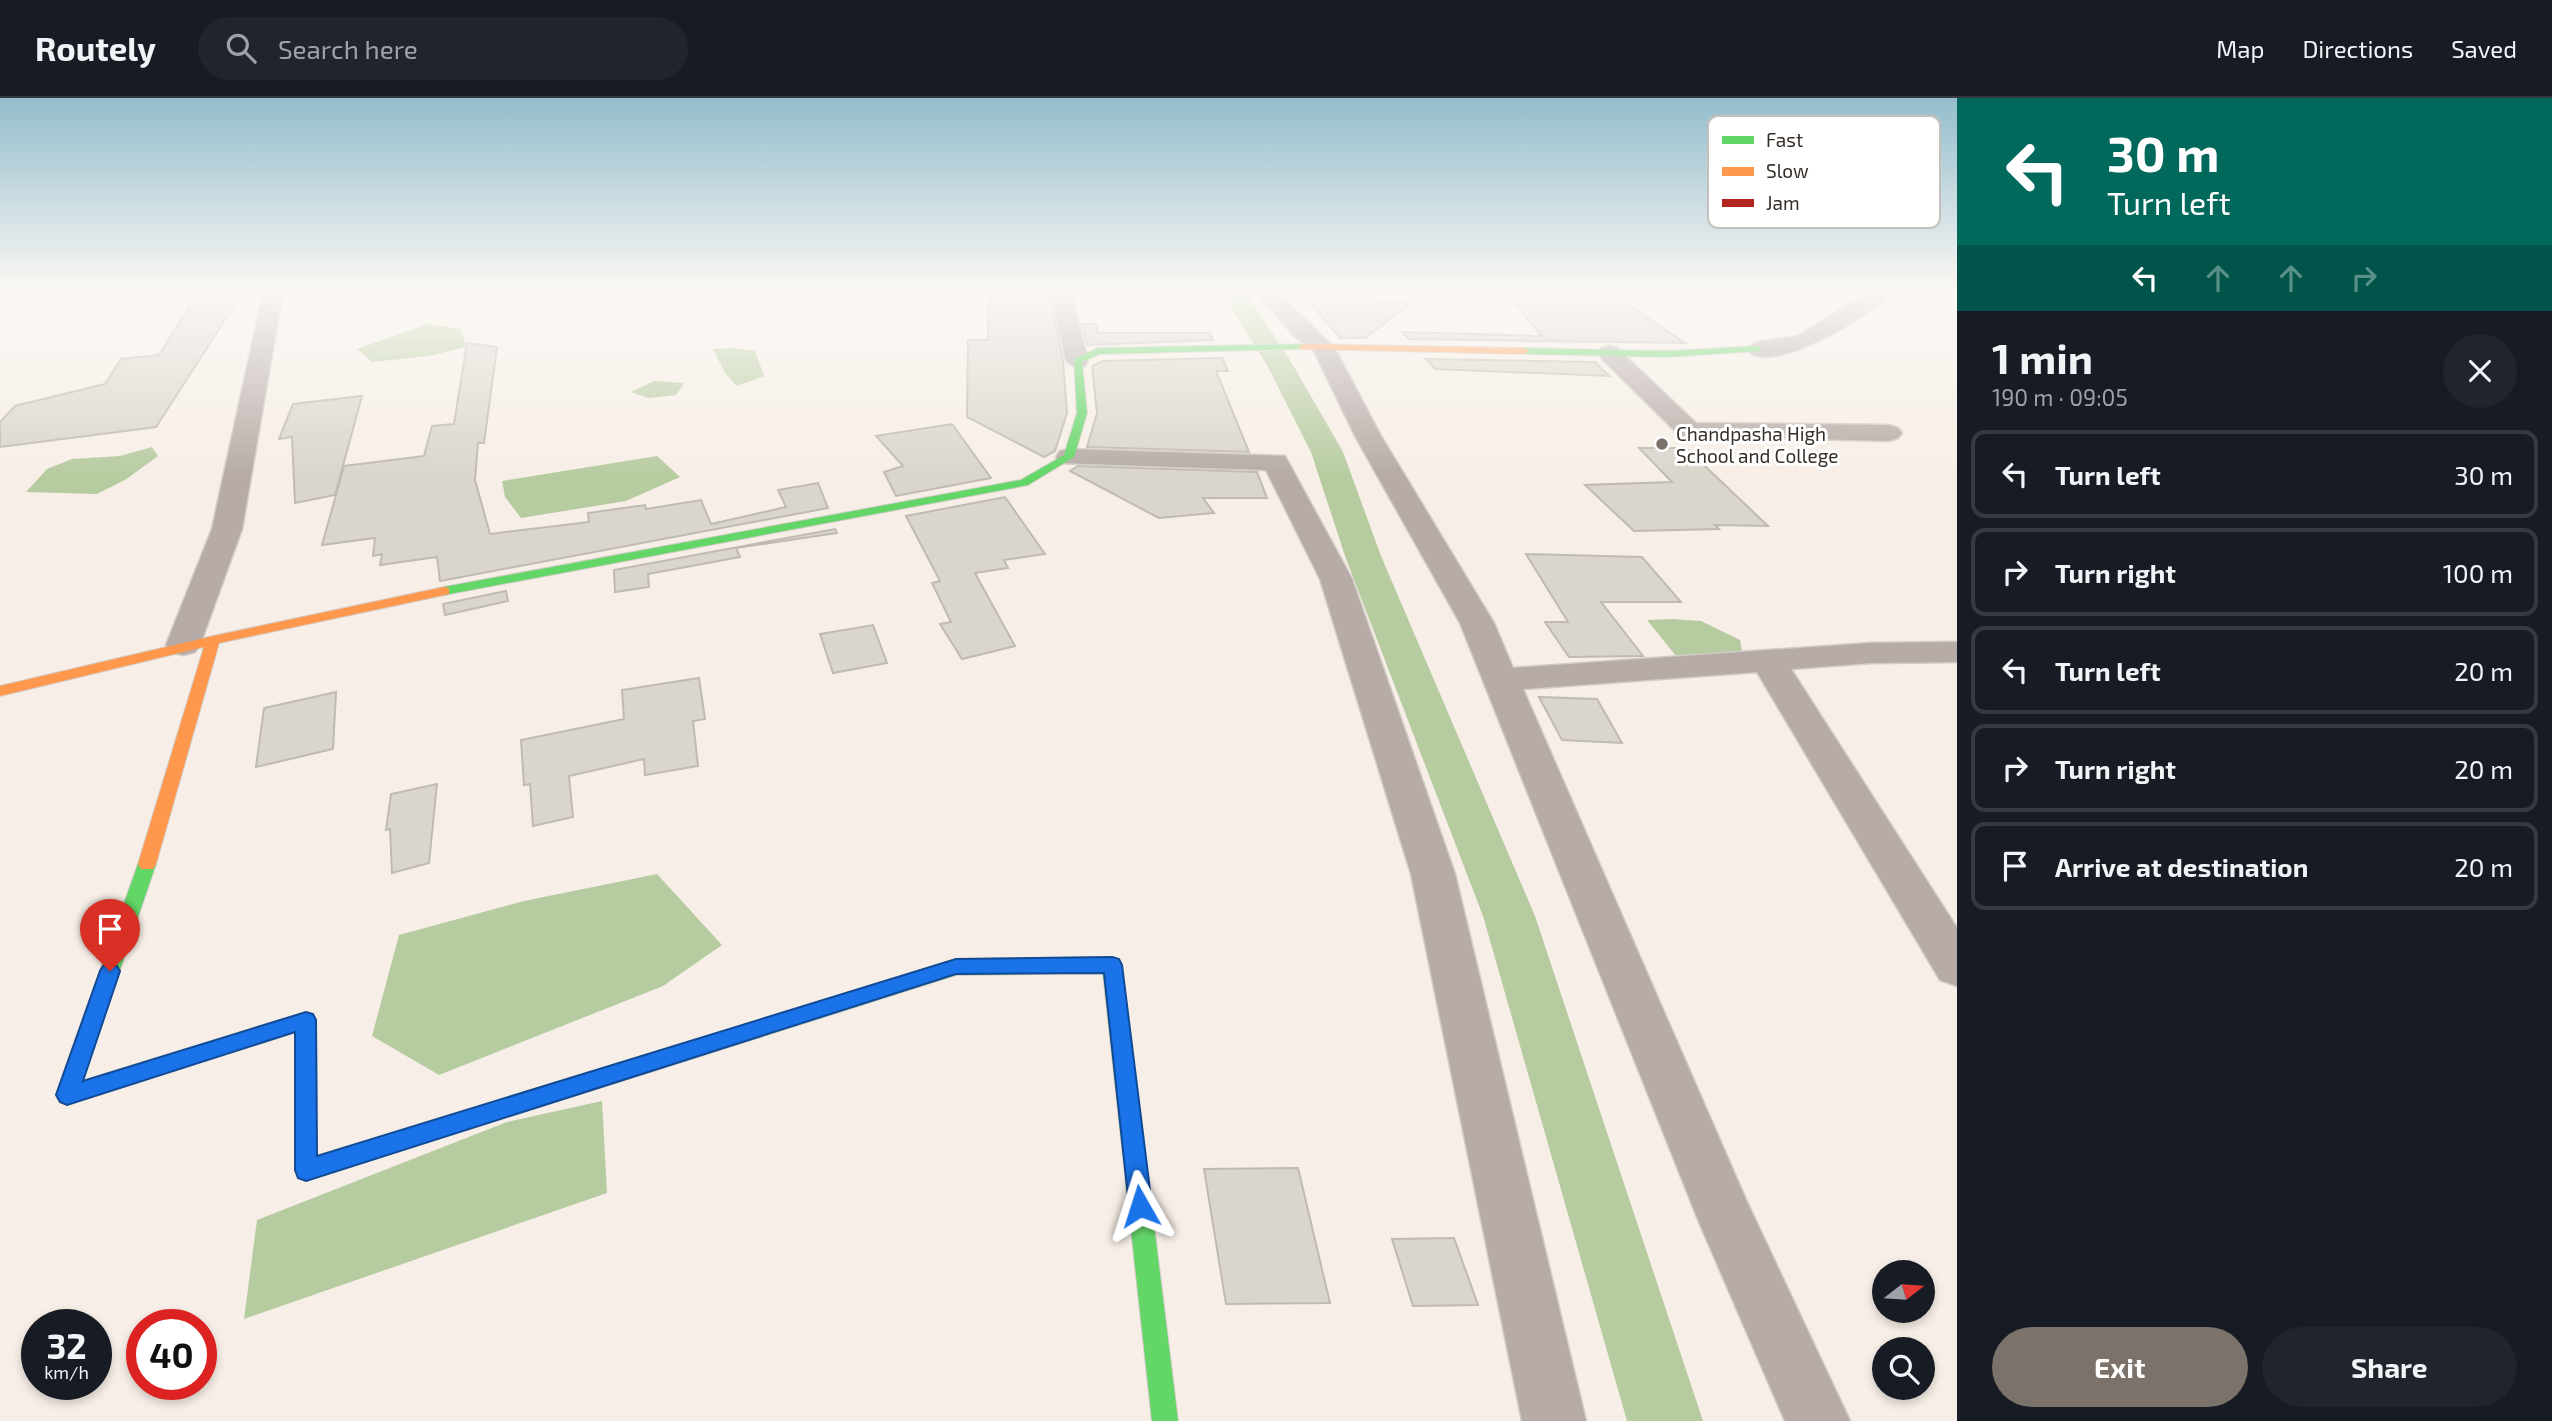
<!DOCTYPE html>
<html lang="en">
<head>
<meta charset="utf-8">
<style>
	body { margin:0; font-family:"Exo 2",sans-serif; background:#20242c; color:#f1f3f6; height:100vh; display:flex; flex-direction:column; font-size:26px; white-space:nowrap }
	* { box-sizing:border-box; margin:0 }
	p { font-size:23px; color:#9ea1a6 }
	.icon { flex:none; width:38px; height:38px; fill:none; stroke:currentColor; stroke-width:2; stroke-linecap:round; stroke-linejoin:round }
	.map { position:relative; flex:1; overflow:hidden }
	.details { display:flex; flex-direction:column; background:#171b24; width:595px }
	.details>* { flex:none }
	.banner { background:#00695c; color:#fff; overflow:hidden }
	.needle { width:46px; rotate:73deg }
	.tools { position:absolute; left:1872px; top:1162px; display:grid; gap:14px }
	.tools a { display:grid; place-items:center; width:63px; height:63px; border-radius:50%; background:#171b24; box-shadow:0 4px 10px #0003; font-size:35px }
	.speed { position:absolute; left:21px; top:1211px; display:flex; gap:14px; font-size:35px; font-weight:700; text-align:center }
	.speed>* { display:grid; place-content:center; width:91px; height:91px; border-radius:50%; background:#171b24; box-shadow:0 4px 10px #0003; line-height:1 }
	.speed small { font-size:18px; font-weight:400 }
	.speed .limit { border:10px solid #d22; background:#fff; color:#111 }
	.pin { position:absolute; display:grid; place-items:center; width:60px; height:60px; color:#fff; margin:-72px -30px; border-radius:50% 50% 50% 0; rotate:-45deg; box-shadow:0 0 7px #0007 }
	.pin .icon { rotate:45deg }
	.me { position:absolute; width:77px; margin:-38px; rotate:354deg; stroke-linejoin:round; filter:drop-shadow(0 0 5px #0008) }
	.turn { display:flex; align-items:center; gap:24px; height:147px; padding:0 35px; font-size:32px }
	.turn .icon { width:91px; height:91px; stroke-width:2.5 }
	.turn b { display:block; font-size:49px; line-height:60px }
	.lanes { display:flex; align-items:center; height:66px; padding:0 35px; background:#0003; justify-content:center; gap:35px; direction:ltr }
	.lanes .off { opacity:.35 }
	.round { display:grid; place-items:center; flex:none; width:74px; height:74px; border-radius:37px; background:#20242c }
	.head { display:flex; align-items:center; justify-content:space-between; height:119px; padding:0 35px }
	h1 { font-size:42px; font-weight:700; line-height:52px }
	.primary-button { display:flex; gap:14px; margin-top:auto; padding:14px 35px }
	.primary-button a { flex:1; height:80px; border-radius:42px; background:#7a726b; color:#fff; font-size:28px; font-weight:700; line-height:80px; text-align:center }
	.primary-button a+a { background:#20242c; color:#f1f3f6 }
	ul { padding:0; list-style:none }
	li { display:flex; align-items:center; gap:21px; height:88px; margin:0 14px 10px; padding:0 21px; border:4px solid #363941; border-radius:14px }
	li div { flex:1 }
	li b { display:block; font-size:26px }
	li em { font-style:normal }
	header { display:flex; align-items:center; gap:42px; box-sizing:border-box; height:98px; padding:0 35px; background:#171b24; border-bottom:2px solid #363941 }
	header strong { font-size:33px }
	nav { display:flex; gap:38px; margin-inline-start:auto; font-size:24px }
	.search { width:490px; height:63px; background:#20242c; display:flex; align-items:center; gap:18px; box-sizing:border-box; padding:0 24px; border-radius:38px; color:#9ea1a6; font-size:26px }
	main { display:flex; flex:1; min-height:0 }
	.map>svg:first-child { display:block }
	.water { fill:#b7cba1 }
	.lines { fill:none; stroke-linecap:round; stroke-linejoin:round }
	.canal { fill:#b7cba1; fill-rule:evenodd }
	.building { fill:#dad6ce; stroke:#bfbab2; stroke-width:2 }
	.street-casing { stroke:#d3ccc6; stroke-width:3 }
	.fast-casing { stroke:#d3ccc6; stroke-width:2 }
	.slow-casing { stroke:#d3ccc6; stroke-width:2 }
	.jam-casing { stroke:#d3ccc6; stroke-width:2 }
	.street { fill:#b6aba7; fill-rule:evenodd }
	.fast { fill:#63d668; fill-rule:evenodd }
	.slow { fill:#ff974d; fill-rule:evenodd }
	.jam { fill:#b3261e; fill-rule:evenodd }
	.route { fill:#1a73e8; stroke:#114b97; stroke-width:2 }
	.poi-dot { fill:#7a726b; stroke:#fff; stroke-width:2.5 }
	.labels { text-anchor:middle; dominant-baseline:central; stroke-width:6; stroke-linejoin:round; paint-order:stroke }
	.far-poi-label { font-size:19px; fill:#362f28; stroke:#fff; text-anchor:start }
	.key { fill:#fff; stroke:#c3c1be; stroke-width:2 }
	.key-label { font-size:19px; fill:#362f28 }
</style>
</head>
<body>
<header>
<strong>Routely</strong>
<div class="search"><svg class="icon" aria-label="search" viewBox="0 0 24 24"><circle cx="10" cy="10" r="6"/><path d="M15 15l6 6"/></svg>Search here</div>
<nav><a>Map</a><a>Directions</a><a>Saved</a></nav>
</header>
<main>
<div class="map">
<svg width="1957" height="1323" viewBox="0 0 1957 1323">
	<rect width="100%" height="100%" fill="#f7efe7"/>
	<path class="water" d="M428,226L461,231L466,249L429,258L372,264L357,251Z
		M733,250L755,253L764,278L737,288L725,275L713,251Z
		M654,283L684,285L676,297L648,300L631,294Z
		M152,349L158,358L125,382L97,396L26,394L47,371L72,361L120,358Z
		M657,358L680,379L626,403L521,420L505,399L502,383Z
		M1671,521L1701,523L1740,542L1742,553L1676,558L1647,522Z
		M657,776L722,847L663,888L439,977L372,938L399,837L524,803Z
		M602,1003L607,1095L244,1221L257,1122L507,1024Z"/>
	<g class="lines">
		<path class="canal" d="M1220,192H1244L1293,267L1343,354L1381,458L1535,818L1703,1323H1627L1483,818L1345,458L1311,354L1267,267Z"/>
	</g>
	<path class="building" d="M989,192H1049L1063,263L1067,315L1055,353L1044,359L967,319L968,242H988Z
		M1553,192H1606L1685,245L1409,241L1402,234L1542,238L1515,206L1575,208Z
		M243,194L156,329L0,349V324L15,308L105,286L121,261L159,257L195,199Z
		M1412,205L1365,240H1340L1312,207Z
		M1082,226H1096L1098,235H1210L1213,242L1087,247Z
		M467,245L497,249L484,345H478L475,382L490,436L589,424L588,415L645,407L646,411L701,402L711,426L786,409L778,392L818,385L828,410L440,483L437,459L380,467L382,456L373,458L375,440L322,447L344,368L424,358L432,328L454,326Z
		M1222,260L1228,273H1216L1249,354L1087,349L1097,315L1092,268L1103,263Z
		M1426,261L1595,264L1609,278L1435,271Z
		M362,298L335,397L295,405L292,339L279,341L293,306Z
		M952,326L991,380L896,398L884,374L903,368L876,338Z
		M1639,350H1686L1768,428L1715,427L1719,431L1634,433L1585,387L1672,384Z
		M1078,368L1257,374L1267,400H1203L1214,415L1159,420L1070,373Z
		M1005,399L1045,456L1004,462L1008,470L975,475L1015,548L962,561L940,526L951,524L932,485L940,483L906,418Z
		M835,431L837,435L736,450L740,459L648,476L649,489L615,494L614,472Z
		M1526,456L1642,459L1681,504H1601L1643,558L1569,559L1545,524H1568Z
		M506,493L508,503L445,517L443,506Z
		M873,527L887,565L833,575L820,536Z
		M699,580L705,621L693,623L698,668L645,677L644,661L569,678L573,719L533,728L530,686L524,687L521,642L624,621L622,592Z
		M336,594L333,651L256,669L264,610Z
		M1539,599L1597,601L1622,645L1562,642Z
		M437,686L429,765L392,775L390,731L386,732L391,696Z
		M1298,1070L1330,1205L1226,1206L1204,1071Z
		M1454,1140L1478,1207L1413,1208L1392,1141Z"/>
	<g class="lines">
		<defs>
			<path id="street" d="M268,192H288L281,204L242,431L200,547L195,554L183,557L171,554L166,547L212,431L261,204Z
				M1051,192H1071L1088,263L1085,268L1077,270L1066,263Z
				M1254,192H1275L1334,249L1381,338L1494,525L1513,570L1871,545L1957,544V564L1871,565L1791,571L1957,830V888L1940,882L1757,574L1523,591L1747,1104L1850,1323H1785L1699,1124L1460,525L1355,338L1314,253L1295,239Z
				M1871,192H1894C1878,214 1767,282 1746,251L1757,244L1798,238Z
				M1609,248L1617,250L1696,325L1889,327L1898,330L1902,335L1898,340L1889,343L1680,338L1601,260L1598,255L1601,250Z
				M1069,351L1285,358L1352,481L1455,776L1586,1323H1522L1411,776L1320,481L1266,372L1060,365L1056,359L1060,353Z"/>
			<path id="fast" d="M1303,246L1308,249L1306,251L1100,256L1082,264L1087,315L1074,359L1028,387L444,497L437,493L444,489L1021,382L1064,357L1077,315L1074,261L1098,250Z
				M1757,248L1760,249V253L1667,259L1524,256L1519,253L1524,250L1667,253Z
				M147,760L153,761L156,766L82,983L306,914L313,916L316,922L317,1058L466,1012L474,1015L477,1022L474,1029L306,1083L298,1080L295,1072L296,934L67,1007L60,1004L56,997L138,766L141,761Z
				M1112,859L1119,862L1122,867L1178,1323H1152L1103,875L956,877L650,974L643,971L640,965L643,959L650,956L956,861Z"/>
			<path id="slow" d="M1303,246L1524,250L1529,253L1524,256L1300,251L1298,249Z
				M444,489L449,490V496L219,545L156,766L153,771H141L138,766L204,549L0,598V588L213,538Z"/>
			<path id="jam" d="M650,956L657,959L660,965L657,971L650,974L466,1032L458,1029L455,1022L458,1015L466,1012Z"/>
		</defs>
		<use href="#street" class="street-casing"/>
		<use href="#fast" class="fast-casing"/>
		<use href="#slow" class="slow-casing"/>
		<use href="#jam" class="jam-casing"/>
		<use href="#street" class="street"/>
		<use href="#fast" class="fast"/>
		<use href="#slow" class="slow"/>
		<use href="#jam" class="jam"/>
	</g>
	<linearGradient id="sky" x2="0" y2="1"><stop stop-color="#94bdcc"/><stop offset="0.51" stop-color="#fbf8f4"/><stop offset="1" stop-color="#fbf8f4" stop-opacity="0"/></linearGradient>
	<rect width="1957" height="377" fill="url(#sky)"/>
	<path class="route" d="M1112,859L1119,861L1122,867L1152,1108L1149,1116L1140,1120L1132,1116L1129,1108L1104,875L956,876L306,1083L298,1080L295,1072V934L67,1007L60,1004L56,997L100,873L103,868H117L120,873L83,983L306,914L313,916L316,922L317,1058L956,861Z"/>
	<circle class="poi-dot" cx="1662" cy="346" r="7"/>
	<g class="labels">
		<g class="far-poi-label">
			<text x="1676" y="335">Chandpasha High<tspan x="1676" dy="22">School and College</tspan></text>
		</g>
	</g>
	<rect x="1708" y="18" width="232" height="112" rx="10" class="key"/>
	<rect x="1722" y="38" width="32" height="8" fill="#63d668"/>
	<rect x="1722" y="69" width="32" height="9" fill="#ff974d"/>
	<rect x="1722" y="101" width="32" height="8" fill="#b3261e"/>
	<g class="key-label">
		<text x="1766" y="49">Fast</text>
		<text x="1766" y="80">Slow</text>
		<text x="1766" y="112">Jam</text>
	</g>
</svg>
<div class="tools">
<a><svg class="needle" viewBox="-14 -14 28 28"><path d="M0-13l5 13h-10z" fill="#e53935"/><path d="M0 13l5-13h-10z" fill="#9ea1a6"/></svg></a>
<a><svg class="icon" aria-label="search" viewBox="0 0 24 24"><circle cx="10" cy="10" r="6"/><path d="M15 15l6 6"/></svg></a>
</div>
<div class="speed"><div>32<small>km/h</small></div><div class="limit">40</div></div>
<div class="pin" style="left:110px;top:873px;background:#d93025"><svg class="icon" aria-label="arrive" viewBox="0 0 24 24"><path d="M6 21V4h12l-3 4 3 4H6"/></svg></div>
<svg class="me" style="left:1140px;top:1108px" viewBox="-20 -20 40 40"><path d="M0-17L14 15 0 8-14 15z" fill="#1a73e8" stroke="#fff" stroke-width="4"/></svg>
</div>
<section class="details">
<div class="banner">
<div class="turn"><svg class="icon" aria-label="left" viewBox="0 0 24 24"><path d="M17 20v-9H6M10 6l-5 5 5 5"/></svg><div><b>30 m</b>Turn left</div></div>
<div class="lanes"><svg class="icon" aria-label="left" viewBox="0 0 24 24"><path d="M17 20v-9H6M10 6l-5 5 5 5"/></svg><svg class="icon off" aria-label="ahead" viewBox="0 0 24 24"><path d="M12 20V5M6 11l6-6 6 6"/></svg><svg class="icon off" aria-label="ahead" viewBox="0 0 24 24"><path d="M12 20V5M6 11l6-6 6 6"/></svg><svg class="icon off" aria-label="right" viewBox="0 0 24 24"><path d="M7 20v-9h11M14 6l5 5-5 5"/></svg></div>
</div>
<div class="head"><div><h1>1 min</h1><p>190 m · 09:05</p></div><a class="round"><svg class="icon" aria-label="close" viewBox="0 0 24 24"><path d="M6 6l12 12M18 6L6 18"/></svg></a></div>
<ul>
<li><svg class="icon" aria-label="left" viewBox="0 0 24 24"><path d="M17 20v-9H6M10 6l-5 5 5 5"/></svg><div><b>Turn left</b></div><em>30 m</em></li>
<li><svg class="icon" aria-label="right" viewBox="0 0 24 24"><path d="M7 20v-9h11M14 6l5 5-5 5"/></svg><div><b>Turn right</b></div><em>100 m</em></li>
<li><svg class="icon" aria-label="left" viewBox="0 0 24 24"><path d="M17 20v-9H6M10 6l-5 5 5 5"/></svg><div><b>Turn left</b></div><em>20 m</em></li>
<li><svg class="icon" aria-label="right" viewBox="0 0 24 24"><path d="M7 20v-9h11M14 6l5 5-5 5"/></svg><div><b>Turn right</b></div><em>20 m</em></li>
<li><svg class="icon" aria-label="arrive" viewBox="0 0 24 24"><path d="M6 21V4h12l-3 4 3 4H6"/></svg><div><b>Arrive at destination</b></div><em>20 m</em></li>
</ul>
<div class="primary-button"><a>Exit</a><a>Share</a></div>
</section>
</main>
</body>
</html>
